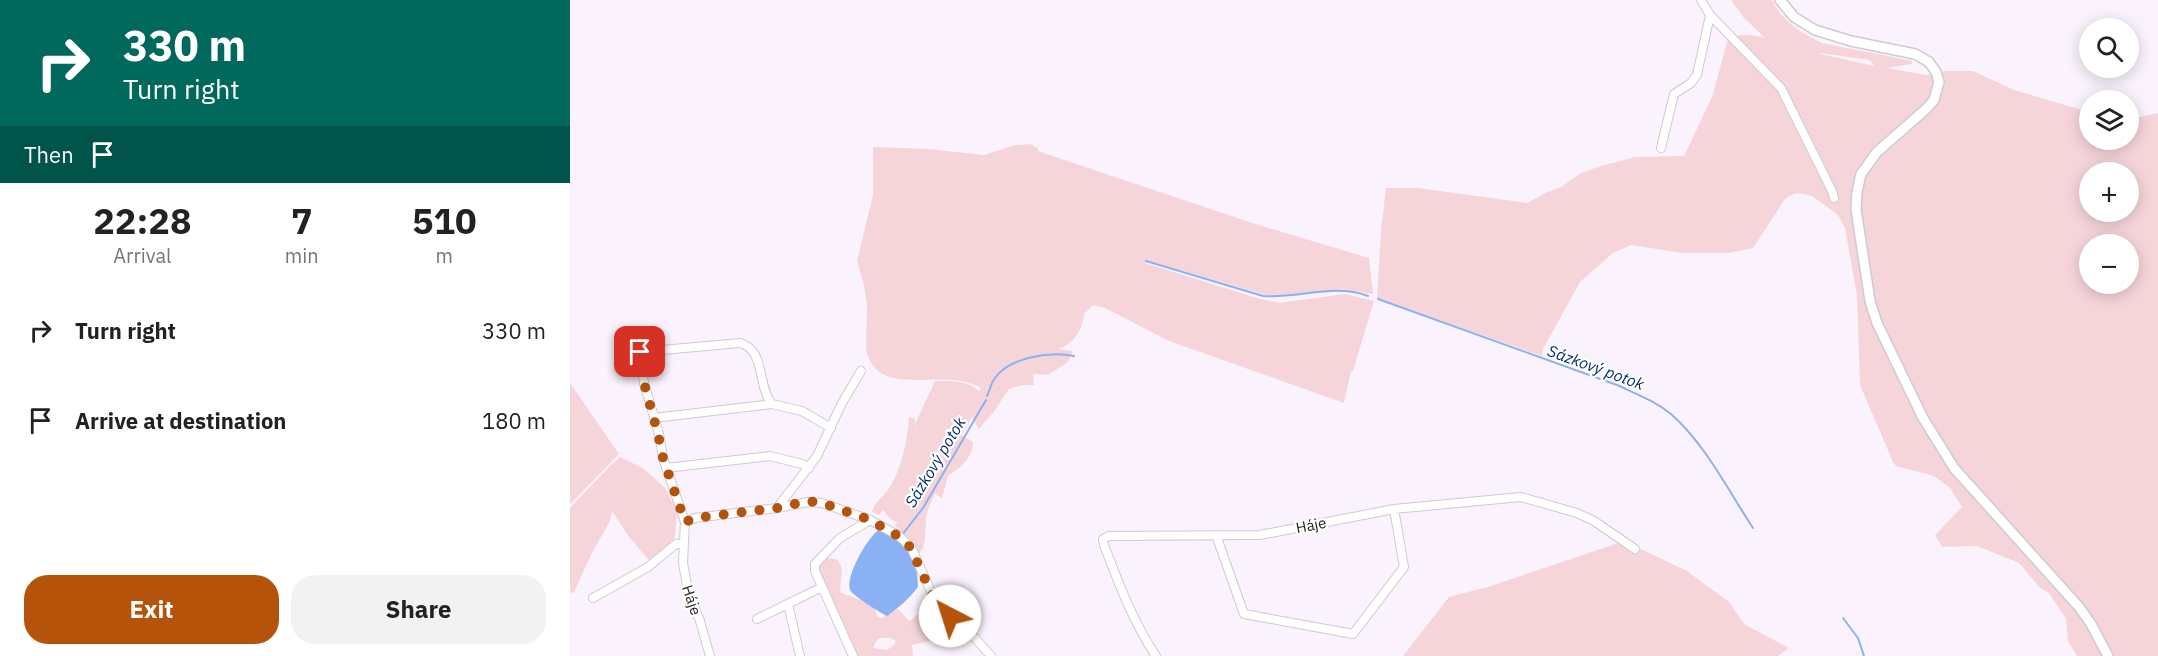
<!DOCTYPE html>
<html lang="en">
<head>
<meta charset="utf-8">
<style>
	body { margin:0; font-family:"IBM Plex Sans",sans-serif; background:#f2f2f2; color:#222; height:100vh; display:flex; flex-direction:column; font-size:22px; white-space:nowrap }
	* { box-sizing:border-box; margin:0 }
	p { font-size:20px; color:#767676 }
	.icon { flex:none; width:33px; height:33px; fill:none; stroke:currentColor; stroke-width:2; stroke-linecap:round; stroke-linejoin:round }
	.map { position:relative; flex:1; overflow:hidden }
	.sheet { display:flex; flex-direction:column; background:#fff; width:570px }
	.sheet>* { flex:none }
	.guide { background:#00695c; color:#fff; overflow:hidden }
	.buttons { position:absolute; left:1509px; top:18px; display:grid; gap:12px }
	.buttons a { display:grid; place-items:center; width:60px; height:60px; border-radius:50%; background:#fff; box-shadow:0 3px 15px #0003; font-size:30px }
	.pin { position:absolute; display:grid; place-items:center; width:51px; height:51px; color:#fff; margin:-26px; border-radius:12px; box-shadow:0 3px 9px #0006 }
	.me { position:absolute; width:66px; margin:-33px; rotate:320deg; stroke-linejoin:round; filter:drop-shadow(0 0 4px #0008) }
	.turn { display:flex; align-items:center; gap:21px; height:126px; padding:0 24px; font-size:27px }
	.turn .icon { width:78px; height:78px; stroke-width:2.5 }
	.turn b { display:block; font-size:42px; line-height:51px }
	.then { display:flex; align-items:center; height:57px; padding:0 24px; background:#0003; gap:12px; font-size:22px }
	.eta { display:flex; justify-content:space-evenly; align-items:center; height:102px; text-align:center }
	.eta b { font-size:36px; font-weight:700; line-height:42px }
	.button { display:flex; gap:12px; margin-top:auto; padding:12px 24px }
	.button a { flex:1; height:69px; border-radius:24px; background:#b45309; color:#fff; font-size:24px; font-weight:700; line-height:69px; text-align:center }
	.button a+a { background:#f2f2f2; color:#222 }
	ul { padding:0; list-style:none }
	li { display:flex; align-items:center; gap:18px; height:90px; padding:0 24px }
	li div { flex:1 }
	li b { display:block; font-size:22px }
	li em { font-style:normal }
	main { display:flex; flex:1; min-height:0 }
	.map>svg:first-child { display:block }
	.green { fill:#f6d5da; fill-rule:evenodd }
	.water { fill:#8ab1f3 }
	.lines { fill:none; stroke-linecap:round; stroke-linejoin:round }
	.stream { stroke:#8ab1f3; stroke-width:2 }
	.minor-casing { stroke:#cfc9d2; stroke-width:10 }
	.tertiary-casing { stroke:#cfc9d2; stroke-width:12 }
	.minor { stroke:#fff; stroke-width:8 }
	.tertiary { stroke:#fff; stroke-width:9 }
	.route { stroke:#b45309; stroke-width:10; stroke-dasharray:0 18 }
	.labels { text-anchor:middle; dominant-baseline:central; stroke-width:4.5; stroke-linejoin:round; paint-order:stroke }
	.street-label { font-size:15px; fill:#252326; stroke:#fff }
	.water-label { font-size:16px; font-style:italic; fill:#002b75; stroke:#fff }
</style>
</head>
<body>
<main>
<section class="sheet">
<div class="guide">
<div class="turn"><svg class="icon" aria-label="right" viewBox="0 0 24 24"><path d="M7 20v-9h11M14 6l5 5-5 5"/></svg><div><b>330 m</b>Turn right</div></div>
<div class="then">Then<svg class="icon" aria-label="arrive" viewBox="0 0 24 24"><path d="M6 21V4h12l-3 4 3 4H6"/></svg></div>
</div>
<div class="eta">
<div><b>22:28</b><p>Arrival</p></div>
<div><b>7</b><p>min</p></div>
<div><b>510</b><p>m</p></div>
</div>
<ul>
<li><svg class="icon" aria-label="right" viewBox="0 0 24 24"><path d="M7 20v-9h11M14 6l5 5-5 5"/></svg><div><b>Turn right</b></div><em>330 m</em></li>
<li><svg class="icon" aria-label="arrive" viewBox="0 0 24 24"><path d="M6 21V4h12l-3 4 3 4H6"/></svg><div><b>Arrive at destination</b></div><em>180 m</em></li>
</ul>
<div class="button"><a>Exit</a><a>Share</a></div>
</section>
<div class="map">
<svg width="1588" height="656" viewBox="0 0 1588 656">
	<rect width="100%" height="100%" fill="#faf3fd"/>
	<path class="green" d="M1161,0H1202C1213,22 1231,33 1252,43L1342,61V64L1317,68L1356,75L1375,71H1403L1444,90L1519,112L1520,140H1558L1559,117H1570L1588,113V656H1507L1498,641L1496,619L1479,593L1470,588L1449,563L1407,546L1372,547L1365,535L1392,507L1380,488L1364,476L1326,466L1323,462L1290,385L1287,296L1275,228L1268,215L1242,196L1227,193L1219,196L1215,199L1183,248L1159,253H1112L1061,245L1043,253L1010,282L973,349L972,356L807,298L811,230L816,188H848L957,203L977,192L991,187L1011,173L1028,167L1065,157L1114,156L1142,97L1158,39C1172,32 1181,35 1195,38L1174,18ZM1250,53L1300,60L1304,66L1251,54ZM1520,172H1558V212H1520ZM1520,244H1558V284H1520Z
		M460,144L468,148V151L679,222L799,258L803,293L802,294L772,289L719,296L696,295L576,260L575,263L687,298L708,303L775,294L804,301L783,371H781L774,403L599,341L535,308L523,305L514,314C513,330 503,345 488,349L503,351L498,362L478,375L463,374L464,385H452L439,389L423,413L409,429L402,417L392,435L403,442C403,458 390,468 378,476L372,498L365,494C362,501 357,509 356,517C355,529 357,545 349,554C342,545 327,533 325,524L328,522L321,520L313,510L309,515L302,512C304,502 316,495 321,485C333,464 337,441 339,417L345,419L346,429V422L365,381C380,381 397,380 409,391L411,388C374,365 308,402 296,350L297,304L294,285L287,261L303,195V147L359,149L414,155L445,145Z
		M0,383L49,454L0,504Z
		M50,457L73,468L95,488L107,511L105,537L82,564L59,537L42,511L40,521L22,553L4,592L0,593V508L41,465Z
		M1051,542L1071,549L1117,571L1159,602L1174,624L1219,648L1208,656H833L879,597L921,586Z
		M260,558L268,560L272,569L270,589L271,593L297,602L305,609L307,617L312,618L327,608L339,621L363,603L391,627L373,634L366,639L365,636L360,637V641L342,645L343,656H286L252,581L248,569L253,560ZM310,638H321L326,641L323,646L317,650L303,648L307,640Z"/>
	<path class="water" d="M310,529C337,543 347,555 348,587C339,599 329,607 317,616C312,614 282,595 280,590C275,576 298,536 310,529Z"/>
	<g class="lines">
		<path class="stream" d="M576,261L693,296C728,299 764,283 798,296
			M808,299L1047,385C1066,394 1085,401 1101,414C1135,444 1158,490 1183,528
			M417,396C420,390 421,383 425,378C440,357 481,351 504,356
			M332,535L353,508L416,400
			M1273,618L1288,638L1294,656"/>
		<defs>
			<path id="minor" d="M1140,15L1211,88L1262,191L1264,198
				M1091,148L1104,94L1121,83L1127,75L1140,15L1131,0
				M68,343L74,383L89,434L93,458L115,522L113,563L118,592L130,621L140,656
				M70,352L170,343C196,350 187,387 202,404L232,411L261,428
				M84,418L202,404
				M96,468L200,456L232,464L239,468
				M207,508L247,456L272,403L291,371
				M115,522L125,518L207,508L238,502L252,503L300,520L329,536L341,547L367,605L405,638L421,656
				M646,535L674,614L783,634L834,567L824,509
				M23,598L78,567L106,544L113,543
				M218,604L230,656
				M187,619L252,587
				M283,656L245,571V564L270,538L300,520
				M586,656C563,622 549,584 534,545L533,539L539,536L690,535L824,509L951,497L1007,513L1024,521L1065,549"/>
			<path id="tertiary" d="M1210,0L1224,17L1245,30L1281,41L1345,54L1359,62L1366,72L1369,82L1364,100L1356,109L1307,152L1291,174L1287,192L1286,209L1300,301L1307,323L1353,418L1384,468L1509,607L1521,624L1538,656"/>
		</defs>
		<use href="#minor" class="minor-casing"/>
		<use href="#tertiary" class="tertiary-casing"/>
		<use href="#minor" class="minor"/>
		<use href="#tertiary" class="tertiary"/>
	</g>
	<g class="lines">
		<path class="route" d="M70,352L74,383L88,434L93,458L115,522L125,518L207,508L238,501L252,503L300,520L328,536L340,547L367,605L380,616"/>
	</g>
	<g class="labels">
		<g class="street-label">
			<text transform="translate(741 525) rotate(-11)">Háje</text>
			<text transform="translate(122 600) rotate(71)">Háje</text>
		</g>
		<g class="water-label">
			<text transform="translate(1026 367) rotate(20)">Sázkový potok</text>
			<text transform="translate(365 462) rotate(-59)">Sázkový potok</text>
		</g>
	</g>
</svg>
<div class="buttons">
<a><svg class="icon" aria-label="search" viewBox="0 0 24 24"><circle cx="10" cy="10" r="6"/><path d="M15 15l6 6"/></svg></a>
<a><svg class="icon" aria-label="layers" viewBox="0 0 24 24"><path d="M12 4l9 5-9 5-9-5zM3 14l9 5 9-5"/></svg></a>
<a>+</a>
<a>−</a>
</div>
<div class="pin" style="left:70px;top:352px;background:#d93025"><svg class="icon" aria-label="arrive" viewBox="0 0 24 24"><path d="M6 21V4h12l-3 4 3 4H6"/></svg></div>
<svg class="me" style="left:380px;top:616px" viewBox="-20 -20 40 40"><circle r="19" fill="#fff"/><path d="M0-13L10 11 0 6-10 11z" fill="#b45309"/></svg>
</div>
</main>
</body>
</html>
